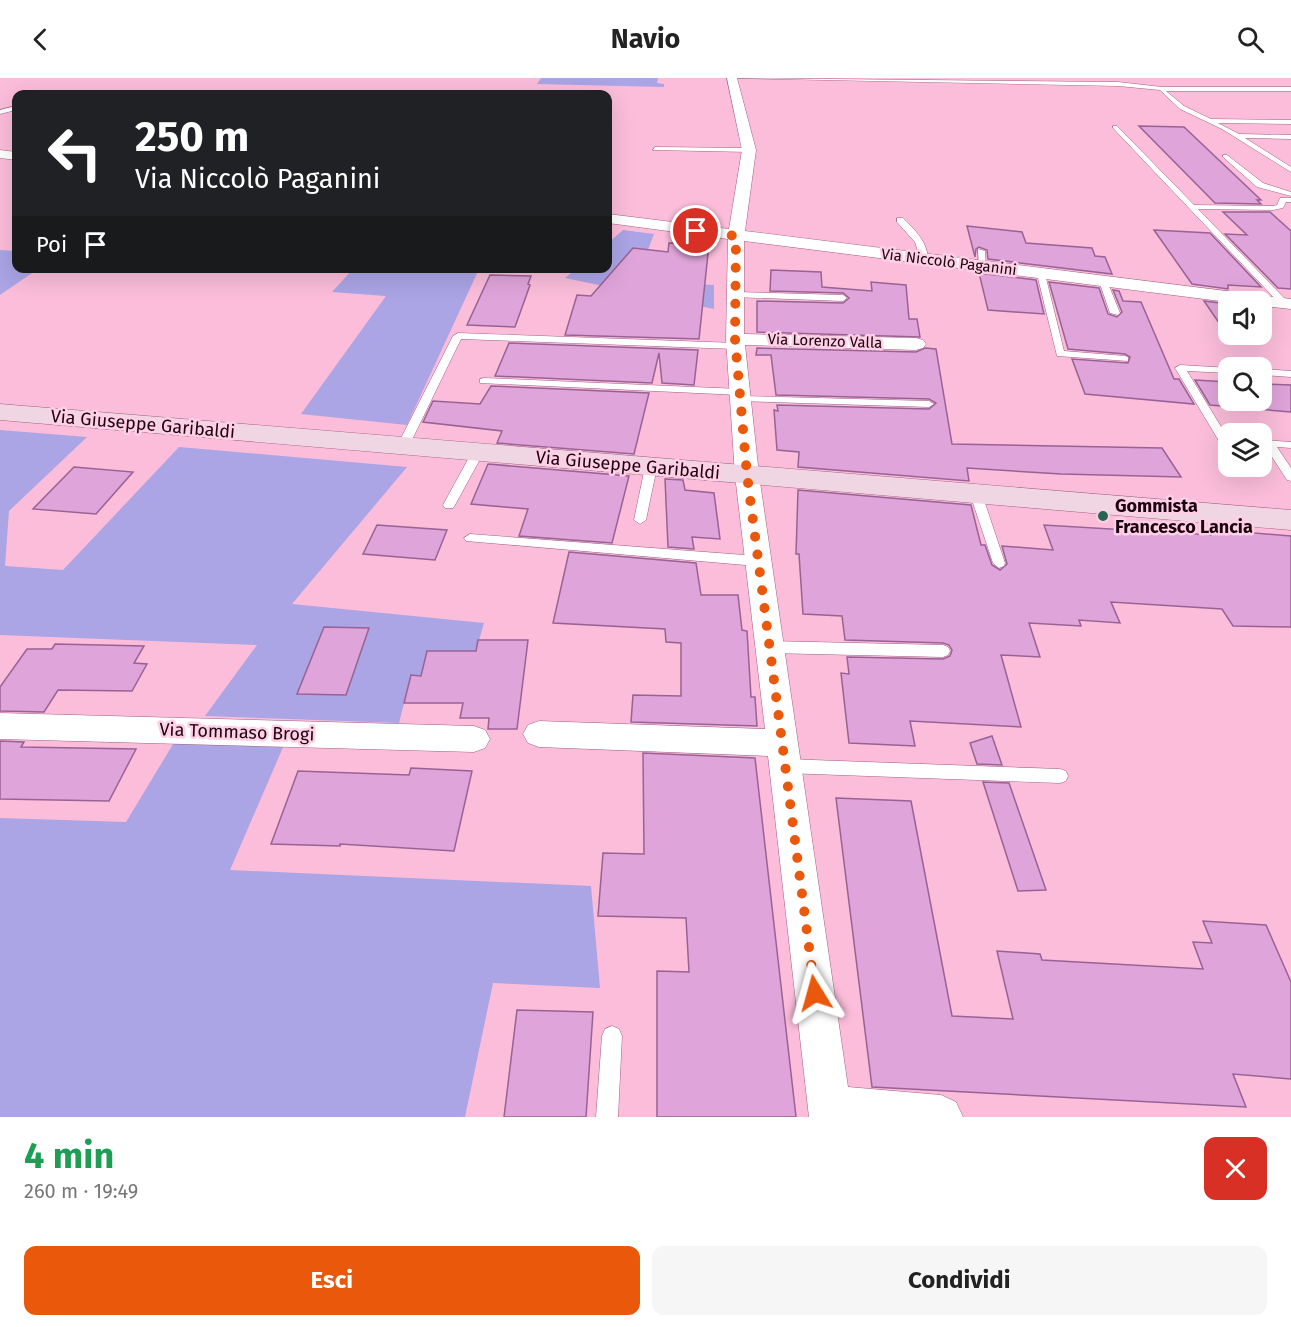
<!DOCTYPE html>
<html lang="it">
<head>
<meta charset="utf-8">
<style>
	body { margin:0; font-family:"Fira Sans",sans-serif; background:#f6f6f6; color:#222; height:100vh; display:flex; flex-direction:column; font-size:22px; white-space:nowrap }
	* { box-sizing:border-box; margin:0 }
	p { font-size:20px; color:#767676 }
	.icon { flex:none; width:33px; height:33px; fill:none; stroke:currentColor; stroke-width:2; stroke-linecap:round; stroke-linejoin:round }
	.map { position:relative; height:1039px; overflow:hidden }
	.side { display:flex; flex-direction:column; background:#fff; flex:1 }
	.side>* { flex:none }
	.hud { position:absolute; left:12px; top:12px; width:600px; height:183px; border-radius:12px; box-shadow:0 6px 24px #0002; background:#202124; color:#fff; overflow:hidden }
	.controls { position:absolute; left:1218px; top:213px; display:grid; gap:12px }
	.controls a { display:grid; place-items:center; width:54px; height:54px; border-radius:12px; background:#fff; box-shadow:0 6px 24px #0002; font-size:30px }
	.pin { position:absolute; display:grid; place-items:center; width:51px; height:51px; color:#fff; margin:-26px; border:3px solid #fff; border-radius:50%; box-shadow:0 2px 6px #0007 }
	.me { position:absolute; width:66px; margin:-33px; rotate:352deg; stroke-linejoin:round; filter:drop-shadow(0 0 4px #0008) }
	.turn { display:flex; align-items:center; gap:21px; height:126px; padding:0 24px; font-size:27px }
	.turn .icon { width:78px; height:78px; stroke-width:2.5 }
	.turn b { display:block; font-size:42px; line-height:51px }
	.then { display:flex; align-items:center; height:57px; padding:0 24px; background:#0003; gap:12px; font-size:22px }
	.round { display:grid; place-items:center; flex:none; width:63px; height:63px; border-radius:12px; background:#f6f6f6 }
	.summary { display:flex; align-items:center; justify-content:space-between; height:102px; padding:0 24px }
	h1 { font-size:36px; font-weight:700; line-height:45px; color:#1e9e55 }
	.primary-button { display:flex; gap:12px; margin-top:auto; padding:12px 24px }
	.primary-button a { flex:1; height:69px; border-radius:12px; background:#ea580c; color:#fff; font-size:24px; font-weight:700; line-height:69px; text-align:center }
	.primary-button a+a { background:#f6f6f6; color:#222 }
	header { display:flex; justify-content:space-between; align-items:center; height:78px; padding:0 24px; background:#fff; font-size:27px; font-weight:700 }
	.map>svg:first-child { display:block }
	.green { fill:#aba4e5 }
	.building { fill:#dfa4da; stroke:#996295; stroke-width:1.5 }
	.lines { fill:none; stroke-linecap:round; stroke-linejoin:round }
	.lane-casing { stroke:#a45f81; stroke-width:1 }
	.street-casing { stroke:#a45f81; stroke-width:1 }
	.secondary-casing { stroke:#a45f81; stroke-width:1 }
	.lane { fill:#fff; fill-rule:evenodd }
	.street { fill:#fff; fill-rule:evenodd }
	.secondary { fill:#f0d5e2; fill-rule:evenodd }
	.route { stroke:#ea580c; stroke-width:10; stroke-dasharray:0 18 }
	.poi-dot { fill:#266551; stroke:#ffd0e5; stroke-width:2 }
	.labels { text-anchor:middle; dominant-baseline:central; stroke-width:5; stroke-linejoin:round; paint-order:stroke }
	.far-street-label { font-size:15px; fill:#1b030f; stroke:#ffd0e5 }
	.street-label { font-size:18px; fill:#1b030f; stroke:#ffd0e5 }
	.poi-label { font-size:18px; font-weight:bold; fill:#1b030f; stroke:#ffd0e5; text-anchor:start }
</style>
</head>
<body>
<header><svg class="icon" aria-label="back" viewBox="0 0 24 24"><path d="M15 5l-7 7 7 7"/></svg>Navio<svg class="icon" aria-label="search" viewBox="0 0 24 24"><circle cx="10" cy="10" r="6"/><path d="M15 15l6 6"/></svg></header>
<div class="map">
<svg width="1291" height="1039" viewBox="0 0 1291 1039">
	<rect width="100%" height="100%" fill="#fbbdda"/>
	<path class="green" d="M541,0H658L657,5L664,6V9L537,6Z
		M623,152L654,156L646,177L658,200L613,192L605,202L714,207V231L565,200L576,191L608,190V165Z
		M0,172L16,173V190L38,191L0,217Z
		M353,191H479L407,347L301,336L386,218L332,214Z
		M0,352L87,359L9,433L5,488L63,492L179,369L407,389L292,526L484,545L476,573H427L421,598H411L399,645L205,638L257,567L0,557Z
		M175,663L284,667L230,792L591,808L600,910L493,905L465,1039H0V740L126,744Z"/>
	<path class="building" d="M1139,48L1184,49L1261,122H1257L1261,126L1215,125Z
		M1223,134H1270L1291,153V211L1278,210L1225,156L1247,157Z
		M967,148L1022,154L1026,165L1092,170L1095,178L1105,179L1112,196L988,181L987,172L979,169L976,171L975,179Z
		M1154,152L1210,155L1261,209L1228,207V211L1192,206Z
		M669,165L709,166L699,261L565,257L577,217L591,218L633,170L668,174Z
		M771,192L821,194L822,209L872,213L871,204L906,207L909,241H917L920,259L757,254V223L843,225L849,220L843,215L770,213Z
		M979,195L1036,202L1044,236L988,232Z
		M490,197L531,198L528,206L530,207L515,249L467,247Z
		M1049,204L1099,210L1108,236L1117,239L1122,234L1113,212L1119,213L1123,223L1141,224L1174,301H1179L1194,326L1085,316L1072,281L1128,285L1130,279L1125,276L1068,271Z
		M1204,223L1228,226V258Z
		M509,265L698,272L694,307L662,305L659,275L652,305L495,298Z
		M757,270L916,274L925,270L936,271L952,366L1162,370L1181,399L1061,396L967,390L969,403L798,389L799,374L777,372L774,332L778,333L777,327L929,331L936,325L929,321L776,317L771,277H756Z
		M1195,302L1228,304V322H1262V306L1291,307V334L1210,327Z
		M491,308L649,315L634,376L497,365L502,353L423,344L433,323L480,326Z
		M488,386L629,398L612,465L519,458L528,431L471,426Z
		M74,389L133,394L96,436L33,431Z
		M665,401L683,402L685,412L714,415L720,461L692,459L694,471L668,469Z
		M798,412L971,427L981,467H985L992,487L1000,492L1007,486L1002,468L1053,472L1044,447L1211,457L1208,451L1291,458V549L1233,548L1222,531L1111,524L1120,545L1079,542L1081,548L1029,545L1040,579L1001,577L1021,649L910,643L915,668L849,665L841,595L849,596L847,579L943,581L950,578L952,572L949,567L943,565L845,562L842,538L803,536L799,476H796Z
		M377,447L447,452L435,482L363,476Z
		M569,474L696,485L701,517H738L742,552L747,553L751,619H755L757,648L631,644L633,617L681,618V565L666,564L665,551L553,545Z
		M324,549L369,550L346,617L297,616Z
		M478,562H528L517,651H488L489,640H460L463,625H404L411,597L421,598L427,573H476Z
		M55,566L144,568L134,585L147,586L132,613L58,612L44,634L0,633V609L27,571H52Z
		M992,658L1002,687L977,686L970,665Z
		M0,663L24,664L21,669L136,671L109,723L0,721Z
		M643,675L755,680L796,1039H657V893L689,894L686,840L598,838L603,775L644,776Z
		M411,690L472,693L454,773L340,766V768L271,766L298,693L409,697Z
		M983,704L1009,705L1046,812L1018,813Z
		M836,720L911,723L952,938L1013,941L997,873L1040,876L1042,882L1203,891L1193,864L1212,865L1203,843L1266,847L1291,904V1001L1233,996L1246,1029L872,1009Z
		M517,932L593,934L586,1039H504Z"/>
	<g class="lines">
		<defs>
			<path id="lane" d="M729,0L1118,4L1162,9H1291V13H1166L1184,28L1211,41L1291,42V46L1218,45L1239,56L1291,57V61L1245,60L1291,89V94L1222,51L1180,31L1160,12L1118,8Z
				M16,28V32L0,36V32Z
				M1113,48H1117L1194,127L1273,128L1277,127L1280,120H1291V124H1286L1283,130L1273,132L1198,131L1287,223V227H1281L1113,50Z
				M655,69L749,70L752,72L749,74L653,72Z
				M1223,77H1227L1263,105L1291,114V118L1257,109L1223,79Z
				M897,140H903C914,151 930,166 927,183H921L915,164L897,144Z
				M978,171L985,173L986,191L979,189Z
				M1041,193L1045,196L1064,273L1125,278L1128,279V283L1057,278L1037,196Z
				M1100,201L1107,203L1120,235L1118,237L1110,235L1099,203Z
				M736,214L843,217L847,220L843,223L733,219V215Z
				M458,255L736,265L741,268L736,271L461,261L409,368L407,370H399L397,368L453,258Z
				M1180,287L1230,290L1228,295L1187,293L1228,360V366L1219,363L1175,290Z
				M1262,291L1291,293V299L1262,297Z
				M484,300L740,311L745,314L740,317L480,305V301Z
				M741,318L929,323L934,326L929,329L737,323V319Z
				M1262,362L1291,364V370L1277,369L1291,390V403L1287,402L1265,368H1262Z
				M478,371L484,374L455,427L453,430H445L443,427L472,374Z
				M651,385L657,389L646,442L640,446L634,442L645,389Z
				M976,412L982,416L1005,485L1004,488L999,490L993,485L970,416Z
				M470,456L757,478L763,483L757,488L466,463L464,460Z
				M769,563L943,567L948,569L950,573L948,577L943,579L769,575L764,573L762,569L764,565Z
				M785,681L1060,691L1066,693L1068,698L1066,703L1060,705L785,695L779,693L777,688L779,683Z
				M612,948L619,951L622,958L618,1039H596L602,958L605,951Z"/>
			<path id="street" d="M727,0H737L756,72L745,153L1291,221V231L1262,228V224H1228L744,163V256L916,260L923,262L926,266L923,270L916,272L745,267L759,397L848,1009L941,1017L956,1024L963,1039H809L768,678L539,669L528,665L523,656L528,647L539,643L765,651L735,397L726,261L728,161L608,145V136L729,151L742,72Z
				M0,72L16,74V82L0,80Z
				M0,635L474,648L485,652L490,661L485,670L474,674L0,661Z"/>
			<path id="secondary" d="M0,326L1291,432V452L0,342Z"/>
		</defs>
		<use href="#lane" class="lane-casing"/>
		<use href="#street" class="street-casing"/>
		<use href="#secondary" class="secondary-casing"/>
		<use href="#lane" class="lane"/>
		<use href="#street" class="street"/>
		<use href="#secondary" class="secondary"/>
	</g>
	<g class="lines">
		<path class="route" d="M696,153L736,158L735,261L747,397L815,915"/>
	</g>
	<circle class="poi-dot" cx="1103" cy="438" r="6"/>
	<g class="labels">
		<g class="far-street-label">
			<text transform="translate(949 184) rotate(7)">Via Niccolò Paganini</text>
			<text transform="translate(825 263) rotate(2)">Via Lorenzo Valla</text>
		</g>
		<g class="street-label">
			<text transform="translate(143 346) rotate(5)">Via Giuseppe Garibaldi</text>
			<text transform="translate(628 387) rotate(5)">Via Giuseppe Garibaldi</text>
			<text transform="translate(237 654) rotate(2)">Via Tommaso Brogi</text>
		</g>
		<g class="poi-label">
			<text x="1115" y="428">Gommista<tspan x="1115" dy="21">Francesco Lancia</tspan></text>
		</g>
	</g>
</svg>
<div class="controls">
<a><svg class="icon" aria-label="sound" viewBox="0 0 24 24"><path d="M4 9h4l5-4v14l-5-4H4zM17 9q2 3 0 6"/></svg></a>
<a><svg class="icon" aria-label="search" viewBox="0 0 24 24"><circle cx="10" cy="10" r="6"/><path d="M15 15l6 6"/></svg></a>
<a><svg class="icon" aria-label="layers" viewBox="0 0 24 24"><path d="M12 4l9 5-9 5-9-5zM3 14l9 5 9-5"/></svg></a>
</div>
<div class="pin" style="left:696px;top:153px;background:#d93025"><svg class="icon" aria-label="arrive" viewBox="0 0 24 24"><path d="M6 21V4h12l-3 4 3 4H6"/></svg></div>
<svg class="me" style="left:815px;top:915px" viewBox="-20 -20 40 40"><path d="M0-17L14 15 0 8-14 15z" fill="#ea580c" stroke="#fff" stroke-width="4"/></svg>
<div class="hud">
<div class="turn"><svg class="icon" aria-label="left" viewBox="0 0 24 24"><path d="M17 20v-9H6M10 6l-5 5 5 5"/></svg><div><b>250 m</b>Via Niccolò Paganini</div></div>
<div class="then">Poi<svg class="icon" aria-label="arrive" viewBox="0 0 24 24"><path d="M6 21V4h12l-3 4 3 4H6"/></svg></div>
</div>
</div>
<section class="side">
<div class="summary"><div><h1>4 min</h1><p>260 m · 19:49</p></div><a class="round" style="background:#d93025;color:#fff"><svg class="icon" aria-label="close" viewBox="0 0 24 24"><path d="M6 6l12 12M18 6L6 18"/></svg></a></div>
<div class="primary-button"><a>Esci</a><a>Condividi</a></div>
</section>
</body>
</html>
